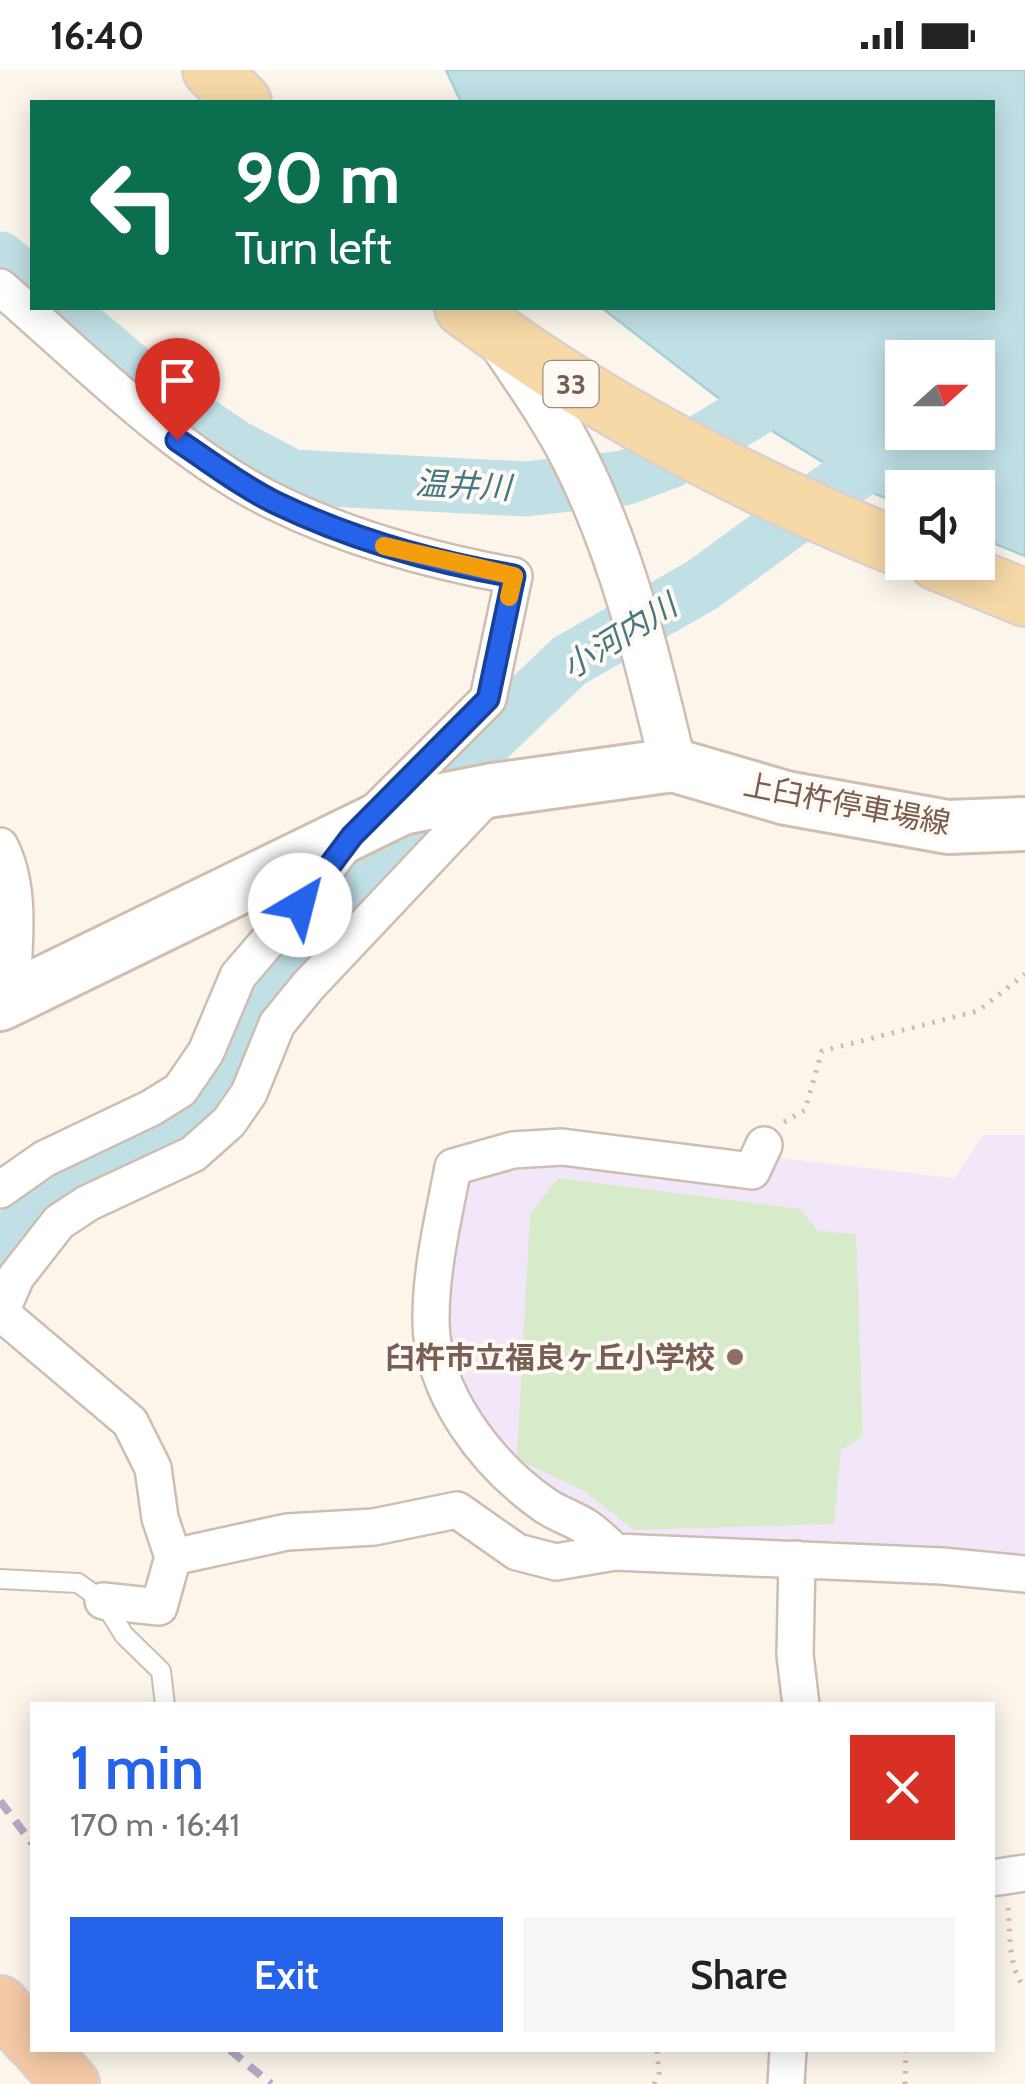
<!DOCTYPE html>
<html lang="en">
<head>
<meta charset="utf-8">
<style>
	body { margin:0; font-family:Cabin,"Noto Sans JP",sans-serif; background:#f6f6f6; color:#222; height:100vh; display:flex; flex-direction:column; font-size:38px; white-space:nowrap }
	* { box-sizing:border-box; margin:0 }
	p { font-size:32px; color:#767676 }
	.icon { flex:none; width:55px; height:55px; fill:none; stroke:currentColor; stroke-width:2; stroke-linecap:round; stroke-linejoin:round }
	.map { position:relative; flex:1; overflow:hidden }
	.drawer { position:absolute; left:30px; top:1632px; width:965px; height:350px; display:flex; flex-direction:column; background:#fff; border-radius:0px; box-shadow:0 5px 25px #0003 }
	.drawer>* { flex:none }
	.guide { position:absolute; left:30px; top:30px; width:965px; height:210px; border-radius:0px; box-shadow:0 5px 25px #0003; background:#0b6e4f; color:#fff; overflow:hidden }
	.needle { width:65px; rotate:69deg }
	.tools { position:absolute; left:885px; top:270px; display:grid; gap:20px }
	.tools a { display:grid; place-items:center; width:110px; height:110px; border-radius:0px; background:#fff; box-shadow:0 5px 25px #0003; font-size:50px }
	.pin { position:absolute; display:grid; place-items:center; width:85px; height:85px; color:#fff; margin:-102px -42px; border-radius:50% 50% 50% 0; rotate:-45deg; box-shadow:0 0 10px #0007 }
	.pin .icon { rotate:45deg }
	.me { position:absolute; width:110px; margin:-55px; rotate:37deg; stroke-linejoin:round; filter:drop-shadow(0 0 8px #0008) }
	.turn { display:flex; align-items:center; gap:35px; height:210px; padding:0 40px; font-size:45px }
	.turn .icon { width:130px; height:130px; stroke-width:2.5 }
	.turn b { display:block; font-size:70px; line-height:85px }
	.round { display:grid; place-items:center; flex:none; width:105px; height:105px; border-radius:0px; background:#f6f6f6 }
	.overview { display:flex; align-items:center; justify-content:space-between; height:170px; padding:0 40px }
	h1 { font-size:60px; font-weight:600; line-height:75px; color:#2563eb }
	.primary-button { display:flex; gap:20px; margin-top:auto; padding:20px 40px }
	.primary-button a { flex:1; height:115px; border-radius:0px; background:#2563eb; color:#fff; font-size:40px; font-weight:600; line-height:115px; text-align:center }
	.primary-button a+a { background:#f6f6f6; color:#222 }
	.status { display:flex; justify-content:space-between; align-items:center; height:70px; padding:0 50px; background:#fff; direction:ltr }
	.status svg { height:28px; fill:currentColor }
	.map>svg:first-child { display:block }
	.education { fill:#f2e7f9 }
	.green { fill:#d7eac9 }
	.water { fill:#c0e0e5; stroke:#a6d0d7; stroke-width:2.5; fill-rule:evenodd }
	.lines { fill:none; stroke-linecap:round; stroke-linejoin:round }
	.river { stroke:#c0e0e5; stroke-width:55 }
	.service-casing { stroke:#cebeb1; stroke-width:22 }
	.minor-casing { stroke:#cebeb1; stroke-width:40 }
	.tertiary-casing { stroke:#cebeb1; stroke-width:50 }
	.secondary-casing { stroke:#d1beae; stroke-width:58 }
	.primary-casing { stroke:#d9d1ce; stroke-width:60 }
	.trunk-casing { stroke:#d9d1ce; stroke-width:60 }
	.path { stroke:#d6b8a6; stroke-width:5; stroke-dasharray:2.5 8; stroke-linecap:butt }
	.service { stroke:#fff; stroke-width:18 }
	.minor { stroke:#fff; stroke-width:35 }
	.tertiary { stroke:#fff; stroke-width:45 }
	.secondary { stroke:#fff; stroke-width:52 }
	.primary { stroke:#f7d9a8; stroke-width:55 }
	.trunk { stroke:#f5c9a7; stroke-width:55 }
	.rail { stroke:#b8a9c7; stroke-width:8; stroke-dasharray:15 10; stroke-linecap:butt }
	.route-casing { stroke:#184099; stroke-width:25 }
	.route { stroke:#2563eb; stroke-width:18 }
	.slow { stroke:#f59e0b; stroke-width:18 }
	.education-dot { fill:#8d6e63; stroke:#fef9f2; stroke-width:4 }
	.labels { text-anchor:middle; dominant-baseline:central; stroke-width:8; stroke-linejoin:round; paint-order:stroke }
	.shield { fill:#fef9f2; stroke:#a08b80; stroke-width:2.5 }
	.shield-label { font-size:28px; font-weight:bold; fill:#775c4f }
	.street-label { font-size:30px; fill:#775c4f; stroke:#fef9f2 }
	.education-label { font-size:30px; font-weight:bold; fill:#785e54; stroke:#fef9f2; text-anchor:end }
	.water-label { font-size:32px; font-style:italic; fill:#467882; stroke:#fef9f2 }
</style>
</head>
<body>
<div class="status"><b>16:40</b><svg viewBox="0 0 49 12"><path d="M0 12V9h3v3zM5 12V6h3v6zM10 12V3h3v9zM15 12V0h3v12zM26 1h20v11H26zM47 4h2v5h-2z"/></svg></div>
<div class="map">
<svg width="1025" height="2014" viewBox="0 0 1025 2014">
	<rect width="100%" height="100%" fill="#fcf5eb"/>
	<path class="education" d="M983,1065H1025V1490L625,1479L528,1409L473,1355L442,1273L461,1101L555,1091L757,1121L763,1118L770,1087L955,1108Z"/>
	<path class="green" d="M558,1108L800,1139L818,1161L856,1164L863,1366L841,1380L834,1454L634,1460L584,1421L517,1389L530,1144Z"/>
	<path class="water" d="M446,0H1025V486L978,467V418H902V435L873,423L717,327L602,238H992V32H461ZM902,288H978V362H902Z"/>
	<g class="lines">
		<path class="river" d="M0,189L32,217
			M57,238L163,328L233,376L292,407L525,419L624,408L670,391L757,338L866,238
			M0,1187L32,1145L77,1110L182,1057L227,1018L265,922L324,864L476,680L569,591L702,515L911,362"/>
		<defs>
			<path id="service" d="M0,1509L78,1513L103,1531L124,1565L161,1601L165,1635"/>
			<path id="minor" d="M0,217C84,289 176,384 275,432C350,469 432,491 514,506L488,629L352,765L299,835L238,906L206,982L180,1020L151,1038L44,1089L0,1120
				M0,776C23,821 13,877 12,927
				M1,1243L130,1352L153,1398L160,1448L173,1487
				M0,1244L16,1207L59,1152L88,1133L193,1084L229,1052L249,1023L277,954L308,916L493,720
				M615,1482C606,1474 597,1464 586,1457C574,1449 558,1444 546,1436C487,1395 430,1322 431,1248C431,1197 444,1146 453,1097L513,1080L562,1077L752,1101L764,1075
				M797,1489L795,1585L801,1635
				M103,1531L159,1537L173,1487L287,1462L374,1457L457,1440L517,1482L556,1492L615,1482L942,1496L1025,1504
				M992,1808L1025,1803
				M786,2014L788,1980"/>
			<path id="tertiary" d="M500,269C525,307 553,345 574,387C623,483 648,590 673,695"/>
			<path id="secondary" d="M0,934L402,738L493,720L673,695L786,728L948,757L1025,754"/>
			<path id="primary" d="M211,0L243,32
				M463,238C598,339 746,416 902,479
				M937,492L1025,528"/>
			<path id="trunk" d="M0,1934L32,1971
				M41,1980L71,2014"/>
		</defs>
		<use href="#service" class="service-casing"/>
		<use href="#minor" class="minor-casing"/>
		<use href="#tertiary" class="tertiary-casing"/>
		<use href="#secondary" class="secondary-casing"/>
		<use href="#primary" class="primary-casing"/>
		<use href="#trunk" class="trunk-casing"/>
		<path class="path" d="M784,1052L805,1040L822,981L978,941L1025,904
			M1008,1838C1010,1862 1008,1899 1025,1918
			M654,2014L659,2003L657,1980
			M905,2014L906,1980"/>
		<use href="#service" class="service"/>
		<use href="#minor" class="minor"/>
		<use href="#tertiary" class="tertiary"/>
		<use href="#secondary" class="secondary"/>
		<use href="#primary" class="primary"/>
		<use href="#trunk" class="trunk"/>
		<path class="rail" d="M0,1731L32,1773
			M230,1980L271,2014"/>
	</g>
	<g class="lines">
		<defs>
			<path id="route" d="M177,370C209,391 241,416 276,433C351,469 432,492 514,506L488,629L352,766L300,835"/>
		</defs>
		<use href="#route" class="route-casing"/>
		<use href="#route" class="route"/>
		<path class="slow" d="M384,476L514,506L509,527"/>
	</g>
	<circle class="education-dot" cx="735" cy="1287" r="10"/>
	<g class="labels">
		<rect class="shield" x="543.5" y="291" width="55" height="46" rx="8"/>
		<g class="shield-label">
			<text x="571" y="314">33</text>
		</g>
		<g class="street-label">
			<text transform="translate(847 734) rotate(11)">上臼杵停車場線</text>
		</g>
		<g class="education-label">
			<text x="715" y="1287">臼杵市立福良ヶ丘小学校</text>
		</g>
		<g class="water-label">
			<text transform="translate(463 415) rotate(3)">温井川</text>
			<text transform="translate(619 566) rotate(-32)">小河内川</text>
		</g>
	</g>
</svg>
<div class="tools">
<a><svg class="needle" viewBox="-14 -14 28 28"><path d="M0-13l5 13h-10z" fill="#e53935"/><path d="M0 13l5-13h-10z" fill="#767676"/></svg></a>
<a><svg class="icon" aria-label="sound" viewBox="0 0 24 24"><path d="M4 9h4l5-4v14l-5-4H4zM17 9q2 3 0 6"/></svg></a>
</div>
<div class="pin" style="left:177px;top:370px;background:#d93025"><svg class="icon" aria-label="arrive" viewBox="0 0 24 24"><path d="M6 21V4h12l-3 4 3 4H6"/></svg></div>
<svg class="me" style="left:300px;top:835px" viewBox="-20 -20 40 40"><circle r="19" fill="#fff"/><path d="M0-13L10 11 0 6-10 11z" fill="#2563eb"/></svg>
<div class="guide">
<div class="turn"><svg class="icon" aria-label="left" viewBox="0 0 24 24"><path d="M17 20v-9H6M10 6l-5 5 5 5"/></svg><div><b>90 m</b>Turn left</div></div>
</div>
<section class="drawer">
<div class="overview"><div><h1>1 min</h1><p>170 m · 16:41</p></div><a class="round" style="background:#d93025;color:#fff"><svg class="icon" aria-label="close" viewBox="0 0 24 24"><path d="M6 6l12 12M18 6L6 18"/></svg></a></div>
<div class="primary-button"><a>Exit</a><a>Share</a></div>
</section>
</div>
</body>
</html>
